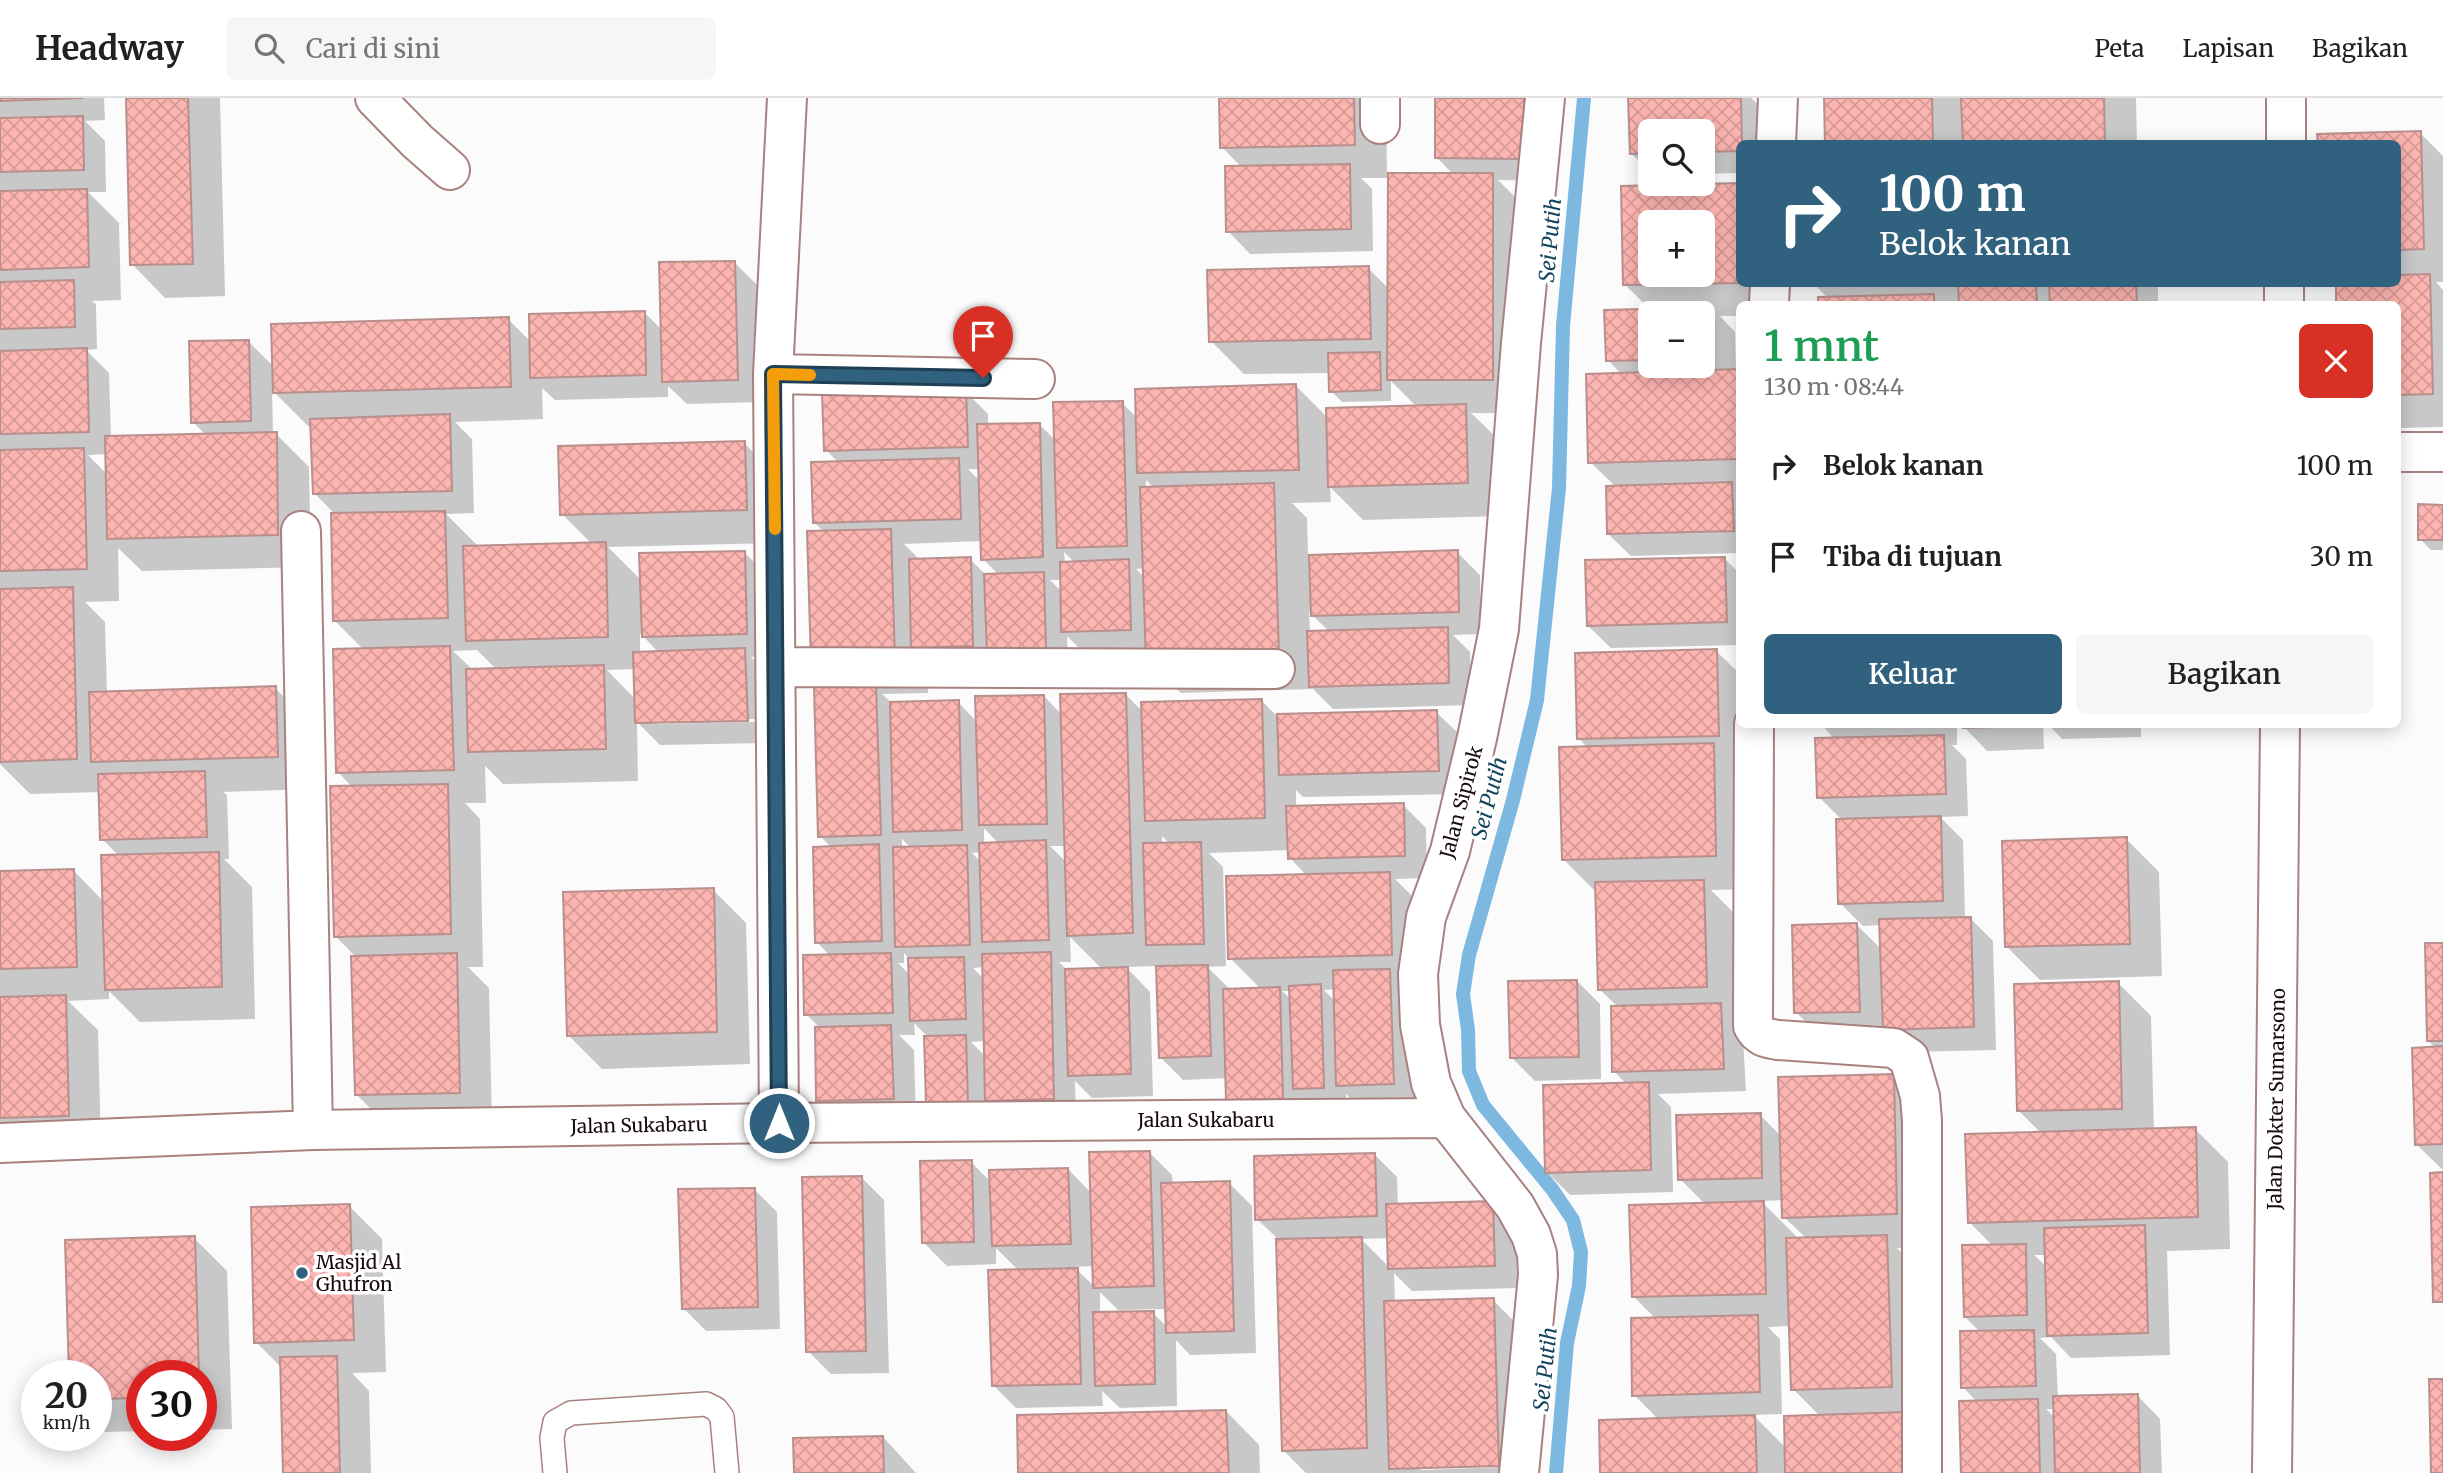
<!DOCTYPE html>
<html lang="id">
<head>
<meta charset="utf-8">
<style>
	body { margin:0; font-family:Merriweather,serif; background:#f6f6f6; color:#202124; height:100vh; display:flex; flex-direction:column; font-size:26px; white-space:nowrap }
	* { box-sizing:border-box; margin:0 }
	p { font-size:23px; color:#757577 }
	.icon { flex:none; width:38px; height:38px; fill:none; stroke:currentColor; stroke-width:2; stroke-linecap:round; stroke-linejoin:round }
	.map { position:relative; flex:1; overflow:hidden }
	.side { position:absolute; left:1736px; top:203px; width:665px; height:427px; display:flex; flex-direction:column; background:#fff; border-radius:10px; box-shadow:0 4px 18px #0003 }
	.side>* { flex:none }
	.hud { position:absolute; left:1736px; top:42px; width:665px; height:147px; border-radius:10px; box-shadow:0 4px 18px #0003; background:#30617f; color:#fff; overflow:hidden }
	.fabs { position:absolute; left:1638px; top:21px; display:grid; gap:14px }
	.fabs a { display:grid; place-items:center; width:77px; height:77px; border-radius:10px; background:#fff; box-shadow:0 4px 18px #0003; font-size:35px }
	.speed { position:absolute; left:21px; top:1262px; display:flex; gap:14px; font-size:35px; font-weight:700; text-align:center }
	.speed>* { display:grid; place-content:center; width:91px; height:91px; border-radius:50%; background:#fff; box-shadow:0 4px 18px #0003; line-height:1 }
	.speed small { font-size:18px; font-weight:400 }
	.speed .limit { border:10px solid #d22; background:#fff; color:#111 }
	.pin { position:absolute; display:grid; place-items:center; width:60px; height:60px; color:#fff; margin:-72px -30px; border-radius:50% 50% 50% 0; rotate:-45deg; box-shadow:0 0 7px #0007 }
	.pin .icon { rotate:45deg }
	.me { position:absolute; width:77px; margin:-38px; rotate:0deg; stroke-linejoin:round; filter:drop-shadow(0 0 5px #0008) }
	.turn { display:flex; align-items:center; gap:24px; height:147px; padding:0 28px; font-size:32px }
	.turn .icon { width:91px; height:91px; stroke-width:2.5 }
	.turn b { display:block; font-size:49px; line-height:60px }
	.round { display:grid; place-items:center; flex:none; width:74px; height:74px; border-radius:10px; background:#f6f6f6 }
	.summary { display:flex; align-items:center; justify-content:space-between; height:119px; padding:0 28px }
	h1 { font-size:42px; font-weight:600; line-height:52px; color:#1e9e55 }
	.primary-button { display:flex; gap:14px; margin-top:auto; padding:14px 28px }
	.primary-button a { flex:1; height:80px; border-radius:10px; background:#30617f; color:#fff; font-size:28px; font-weight:600; line-height:80px; text-align:center }
	.primary-button a+a { background:#f6f6f6; color:#202124 }
	ul { padding:0; list-style:none }
	li { display:flex; align-items:center; gap:21px; height:91px; padding:0 28px }
	li div { flex:1 }
	li b { display:block; font-size:26px }
	li em { font-style:normal }
	header { display:flex; align-items:center; gap:42px; box-sizing:border-box; height:98px; padding:0 35px; background:#fff; border-bottom:2px solid #e0e0e0 }
	header strong { font-size:33px }
	nav { display:flex; gap:38px; margin-inline-start:auto; font-size:24px }
	.search { width:490px; height:63px; background:#f6f6f6; display:flex; align-items:center; gap:18px; box-sizing:border-box; padding:0 24px; border-radius:10px; color:#757577; font-size:26px }
	.map>svg:first-child { display:block }
	.shadow { fill:#0003; fill-rule:evenodd }
	.lines { fill:none; stroke-linecap:round; stroke-linejoin:round }
	.stream { stroke:#7db8e0; stroke-width:14 }
	.building { fill:url(#building-cross-hatch); stroke:#b88f8d; stroke-width:2; fill-rule:evenodd }
	.lane-casing { stroke:#a9817e; stroke-width:26 }
	.street-casing { stroke:#a9817e; stroke-width:42 }
	.lane { stroke:#fff; stroke-width:23 }
	.street { stroke:#fff; stroke-width:38 }
	.route-casing { stroke:#1f3f53; stroke-width:18 }
	.route { stroke:#30617f; stroke-width:12 }
	.slow { stroke:#f59e0b; stroke-width:12 }
	.poi-dot { fill:#30617f; stroke:#fff; stroke-width:2.5 }
	.labels { text-anchor:middle; dominant-baseline:central; stroke-width:7; stroke-linejoin:round; paint-order:stroke }
	.street-label { font-size:19px; fill:#190b0a; stroke:#fff }
	.poi-label { font-size:19px; fill:#190b0a; stroke:#fff; text-anchor:start }
	.water-label { font-size:21px; font-style:italic; fill:#14435e; stroke:#fff }
</style>
</head>
<body>
<header>
<strong>Headway</strong>
<div class="search"><svg class="icon" aria-label="search" viewBox="0 0 24 24"><circle cx="10" cy="10" r="6"/><path d="M15 15l6 6"/></svg>Cari di sini</div>
<nav><a>Peta</a><a>Lapisan</a><a>Bagikan</a></nav>
</header>
<div class="map">
<svg width="2443" height="1375" viewBox="0 0 2443 1375">
	<defs>
		<pattern id="building-cross-hatch" width="8" height="8" patternUnits="userSpaceOnUse" patternTransform="scale(1.75)"><rect width="8" height="8" fill="#fdb5b1"/><path d="M0 0l8 8M0 8l8-8" fill="none" stroke="#d89a97"/></pattern>
	</defs>
	<rect width="100%" height="100%" fill="#fbfbfb"/>
	<path class="shadow" d="M0,0H104L105,22L85,23L105,43L106,94H88L119,125L121,202L92,203L96,206L97,251L86,252L109,275L111,339L206,337L193,324L249,244L274,269L508,221L531,244L644,214L663,233L734,164L757,187L760,304L687,306L668,288V299L555,302L542,290L543,321L455,324L472,341L474,415L446,416L478,448L592,446L562,416L744,345L777,378L779,445L608,449L642,483L744,454L767,477L769,558L751,559L767,575L770,645L660,647L637,624L638,683L503,686L485,668L486,705H465L480,721L483,869H468L489,890L492,1027L390,1030L357,997L356,859L336,839L353,690L338,674L364,552L334,522L336,417L314,395L312,328H308L272,292L273,336H276L309,369L311,469L142,473L118,450L119,503L85,504L105,524L107,595L275,590L308,623L310,691L223,694L227,697L229,761H224L252,789L255,921L140,924L109,893V901L68,903L98,932L101,1051L0,1054V775L74,773L104,804L119,758L102,741L101,694L30,696L0,666ZM107,356V376L88,357ZM640,535L659,555H640ZM477,552L497,572H473L453,553ZM635,571L636,602L607,572ZM757,621V624L657,626V623Z
		M127,0H220L225,198L165,200L132,166Z
		M1221,0H1386L1387,77H1454L1436,59V0H1546V83L1498,82L1526,110L1525,315H1471L1498,341L1501,418L1363,422L1330,389L1331,404L1292,405L1307,420L1308,458L1457,454L1480,477L1481,536L1453,537L1470,554L1471,607L1333,611L1313,591L1181,595L1147,562L1086,557L1067,538L1068,576L927,562L928,595L882,596L892,605L958,604L977,624L1044,598L1062,617L1125,596L1143,614L1261,602L1279,620L1436,614L1459,636L1461,696L1303,699L1296,692V710L1403,707L1426,730L1427,780L1395,781L1423,809L1412,895L1416,1008L1360,1010L1346,996V1012L1317,1013L1305,1000V1023L1251,1025L1228,1002L1227,980L1183,982L1160,959L1157,868L1126,869L1150,894L1153,998L1092,1000L1075,983L1076,1023L951,1028L929,940L914,925L915,937H899L914,952L916,1023L841,1025L818,1002L820,930L806,916L830,858L817,844L832,750L820,738L839,590L813,564L824,434L815,425L839,365L826,352L965,293L988,316V327L1039,326L1056,343L1122,305L1138,321L1296,288L1328,320L1417,309L1391,283V303L1342,304L1331,293L1330,275L1244,276L1211,243L1368,170L1389,191L1390,80H1361L1372,91L1373,153L1250,156L1228,133L1242,70L1222,49ZM968,371H980L981,384ZM1146,382L1154,390H1146ZM982,443L983,461L999,477L987,478L970,461L920,462L904,446ZM1064,454L1075,465H1065ZM1145,470V480L1136,471ZM1050,482H1062V494ZM1309,514L1330,534L1310,535ZM984,730L999,746H984ZM1162,738L1171,747H1162ZM902,741L912,751H902ZM1050,748H1066L1067,765ZM1290,752V760L1307,778L1230,860L1261,891L1231,892L1207,869L1226,868L1223,769L1209,755ZM981,754L982,765L972,755ZM1070,839L1103,872H1067L1059,864H1071ZM904,855L910,861V877L898,865H904ZM984,869V881L973,870ZM1335,891V903L1324,892ZM1282,893H1291L1292,902ZM985,943L986,959L971,944Z
		M1630,0H1751L1763,11L1764,46H1740V75L1703,76V33H1650V74L1631,55Z
		M1826,0H2136L2137,46H1827Z
		M2420,35L2443,58V184H2436L2443,192V329L2398,330V206H2338L2337,186H2398V46Z
		M1740,86V186H1790V206H1740V218H1720L1735,234L1736,273H1740V455L1631,458L1608,436L1616,389L1590,364L1622,277L1608,262L1651,212L1625,187L1623,90ZM1650,124H1703V177H1650ZM1650,215H1703V268H1650Z
		M1814,186H2158V206H1820V200H1828Z
		M2443,408V452H2431L2420,441Z
		M1724,460L1740,476V547L1611,550L1588,528Z
		M1716,553L1740,576V626L1748,791L1711,792L1736,817L1746,993L1658,996L1671,1009L1673,1094L1570,1097L1547,1074L1627,987L1614,973L1618,909L1599,891L1597,795L1563,761L1588,650L1579,641Z
		M1821,626H1957V647H1952L1966,661L1968,718L1940,719L1963,742L1965,820H1970L1993,843L1996,952L1907,954L1881,928L1882,936L1819,937L1796,914L1857,827L1882,852L1881,827L1863,828L1840,805L1843,723L1819,699L1834,641Z
		M1965,626H2043L2044,651L1987,653L1965,630Z
		M2048,626H2141V639L2062,641Z
		M2126,741L2159,774L2162,878L2040,882L2007,849Z
		M713,792L746,825L750,966L602,971L569,938Z
		M2443,847V1072L2417,1047L2436,950L2428,943Z
		M1577,883L1600,906L1601,981L1535,983L1512,960Z
		M2118,885L2151,918L2154,1032L2195,1031L2228,1064L2230,1151L2167,1153L2170,1257L2071,1260L2051,1239L2040,1240L2056,1256L2058,1300L2138,1298L2160,1321L2162,1375H1963L1977,1304L1963,1289L1981,1235L1965,1219L1993,1148L1970,1125L2041,1035L2019,1013ZM2034,1157H2046L2047,1169ZM2046,1311H2055V1320Z
		M1893,978L1926,1011L1930,1149L1897,1150L1920,1172L1938,1375H1602L1659,1322L1634,1297L1656,1221L1633,1198L1705,1106L1680,1081L1760,1017L1782,1039ZM1784,1102V1119L1807,1141H1796V1138L1761,1103ZM1791,1228L1793,1291L1820,1318L1786,1350L1753,1317L1782,1316L1780,1241L1768,1229Z
		M1150,1055L1172,1077L1173,1087L1229,1085L1252,1108L1256,1255L1190,1257L1176,1242L1177,1308L1120,1310L1102,1293L1103,1308L1016,1310L993,1287L1019,1173L996,1150V1166L947,1168L924,1145L971,1064L991,1084L1068,1071L1092,1096ZM1094,1168L1095,1189L1074,1169ZM1100,1194L1118,1212L1167,1211V1229L1153,1215L1100,1216Z
		M1375,1057L1397,1079L1398,1108L1493,1105L1516,1128L1517,1190L1412,1193L1394,1175L1395,1205L1493,1202L1526,1235L1530,1375H1306L1283,1352L1278,1141L1257,1121ZM1389,1140V1169L1361,1141ZM1507,1366V1369L1420,1372V1368Z
		M861,1079L884,1102L889,1275L831,1276L808,1253Z
		M754,1091L777,1114L780,1231L706,1233L683,1210Z
		M349,1108L382,1141L386,1274L352,1275L369,1293L371,1375H285L282,1270L256,1244Z
		M194,1140L227,1173L232,1331L201,1332V1278H142V1333L105,1334L96,1326V1278Z
		M1226,1313L1259,1347L1260,1375H1020Z
		M883,1339L916,1375H795Z"/>
	<g class="lines">
		<path class="stream" d="M1556,1375L1567,1245L1579,1188L1581,1154L1573,1122L1552,1091L1483,1007L1469,973L1468,932L1463,896L1469,857L1513,702L1537,602L1559,390L1563,228L1584,0"/>
	</g>
	<path class="building" d="M0,0H83L0,3Z
		M126,0H188L193,166L130,167Z
		M1219,0H1354L1355,47L1220,50Z
		M1435,0H1524V61L1435,60Z
		M1628,0H1741L1742,46H1740V53L1703,54V33H1650V55L1630,56Z
		M1824,0H1932L1933,46H1825Z
		M1961,0H2104L2105,46H1963Z
		M83,18L84,72L0,74V20Z
		M2421,33L2424,151L2398,152V46H2318L2317,36Z
		M1350,66L1351,131L1226,134L1225,68Z
		M1388,75H1493V282H1387Z
		M1740,85V185L1623,187L1621,88ZM1650,124H1703V177H1650Z
		M87,91L89,169L0,172V93Z
		M735,163L738,282L662,284L659,164Z
		M1369,168L1371,241L1209,244L1207,172Z
		M2430,176L2433,296L2398,297V206H2336V186H2398V177Z
		M74,182L75,229L0,231V184Z
		M1958,186H2036L2037,206H1959Z
		M2049,186H2136L2137,206H2050Z
		M1934,196V206H1818V199Z
		M1713,209L1714,260H1703V215H1650V262L1606,263L1604,212Z
		M645,213L646,277L530,280L529,216Z
		M509,219L511,289L273,295L271,226Z
		M249,242L251,323L191,325L189,243Z
		M87,250L89,334L0,336V253Z
		M1380,254L1381,292L1329,294L1328,255Z
		M1740,271V361L1588,365L1586,276Z
		M1296,286L1299,372L1137,375L1135,291Z
		M966,291L968,349L824,353L822,295Z
		M1123,303L1127,448L1057,450L1053,304Z
		M1466,306L1468,385L1328,389L1326,310Z
		M450,316L452,393L313,396L310,321Z
		M1040,325L1043,459L981,462L977,326Z
		M277,334L278,437L107,441L105,338Z
		M745,343L747,412L560,417L558,348Z
		M84,350L87,471L0,473V352Z
		M959,360L961,421L813,425L811,364Z
		M1732,384L1734,433L1607,436L1606,388Z
		M1274,385L1279,559L1146,563L1140,389Z
		M2418,406L2443,407V442H2418Z
		M445,413L448,520L333,523L331,415Z
		M891,431L895,562L811,565L807,433Z
		M606,444L608,539L466,543L463,448Z
		M1458,452L1459,514L1311,518L1309,457Z
		M745,453L747,536L642,539L639,455Z
		M971,459L973,548L911,550L909,461Z
		M1725,459L1727,524L1587,528L1585,462Z
		M1129,461L1131,532L1061,534L1060,464Z
		M1044,474L1046,554L987,556L984,476Z
		M73,489L77,661L0,664V491Z
		M1448,529L1449,585L1309,589L1307,533Z
		M450,548L454,672L336,675L333,551Z
		M745,550L748,623L635,625L633,554Z
		M1717,551L1719,638L1577,641L1575,555Z
		M604,567L606,651L468,654L466,571Z
		M276,588L278,659L91,664L89,594Z
		M876,588L881,737L818,739L814,589Z
		M1126,595L1133,835L1067,838L1060,596Z
		M1044,597L1047,726L979,727L975,598Z
		M1262,601L1265,720L1145,723L1141,604Z
		M959,602L962,732L893,734L890,604Z
		M1437,612L1439,673L1279,677L1277,616Z
		M1963,626H2021L2022,628L1963,630Z
		M1944,637L1946,696L1817,700L1815,640Z
		M1714,645L1716,758L1562,762L1559,649Z
		M205,673L207,739L100,742L98,676Z
		M448,686L451,836L334,839L330,688Z
		M1404,705L1405,758L1288,761L1286,708Z
		M1941,718L1943,803L1838,806L1836,721Z
		M2127,739L2130,846L2005,849L2002,743Z
		M1046,742L1049,842L982,844L979,745Z
		M1201,744L1204,846L1146,847L1143,745Z
		M879,746L882,843L815,845L813,749Z
		M967,747L970,847L895,849L893,749Z
		M219,754L222,889L105,892L101,757Z
		M74,771L77,869L0,871V773Z
		M1390,774L1392,857L1228,861L1226,778Z
		M1704,782L1707,889L1598,892L1595,784Z
		M714,790L717,934L567,938L563,794Z
		M1971,819L1974,929L1883,932L1879,821Z
		M1857,825L1860,914L1794,915L1792,827Z
		M2425,845H2443V943H2427Z
		M1051,854L1054,1001L985,1003L982,856Z
		M457,855L460,995L355,997L351,858Z
		M891,855L893,915L804,917L803,857Z
		M964,859L966,921L910,923L908,860Z
		M1208,867L1211,958L1159,960L1156,868Z
		M1128,869L1131,976L1068,978L1065,871Z
		M1390,871L1394,986L1336,988L1333,872Z
		M1577,882L1579,959L1510,960L1508,883Z
		M2119,883L2122,1011L2017,1013L2014,886Z
		M1321,886L1324,990L1293,991L1289,888Z
		M1280,889L1283,1001L1226,1002L1223,891Z
		M66,897L69,1018L0,1020V899Z
		M1721,905L1724,971L1612,974L1611,908Z
		M891,927L894,1001L816,1003L815,929Z
		M966,937L968,1005L926,1006L924,938Z
		M2443,948V1046L2415,1047L2412,950Z
		M1894,976L1897,1116L1782,1120L1778,979Z
		M1649,984L1651,1072L1545,1075L1543,987Z
		M1761,1015L1762,1080L1678,1082L1676,1017Z
		M2196,1029L2198,1119L1968,1125L1965,1036Z
		M1150,1053L1154,1188L1093,1190L1089,1054Z
		M1375,1055L1377,1118L1255,1122L1254,1058Z
		M972,1062L974,1144L922,1145L920,1063Z
		M1068,1070L1071,1146L992,1148L989,1072Z
		M2443,1074V1204H2433L2430,1075Z
		M862,1078L866,1253L806,1254L802,1079Z
		M1230,1083L1234,1233L1166,1235L1161,1085Z
		M755,1090L758,1209L682,1211L678,1091Z
		M1493,1103L1495,1168L1388,1171L1386,1106Z
		M1764,1103L1766,1196L1632,1199L1629,1107Z
		M350,1106L354,1242L254,1245L251,1109Z
		M2145,1127L2148,1235L2047,1238L2044,1130Z
		M1887,1137L1892,1289L1791,1292L1786,1140Z
		M195,1138L199,1278H142V1300L96,1301V1278H69L65,1142Z
		M1362,1139L1367,1350L1282,1353L1276,1141Z
		M2026,1146L2027,1217L1964,1219L1962,1147Z
		M1078,1170L1081,1286L992,1288L988,1172Z
		M1494,1200L1499,1368L1389,1371L1384,1203Z
		M1154,1213L1155,1286L1095,1288L1093,1214Z
		M1758,1217L1760,1294L1632,1298L1631,1220Z
		M2034,1232L2036,1288L1961,1290L1960,1233Z
		M337,1258L340,1375H283L280,1259Z
		M2429,1281H2443V1375H2431Z
		M2138,1296L2140,1375H2055L2053,1298Z
		M2038,1301L2040,1375H1961L1959,1303Z
		M1226,1312L1229,1375H1018L1017,1317Z
		M1905,1314L1907,1375H1785L1784,1318Z
		M1755,1317L1757,1375H1600L1599,1322Z
		M883,1338L884,1375H794L793,1340Z"/>
	<g class="lines">
		<defs>
			<path id="lane" d="M555,1375L552,1340L555,1324L571,1315L706,1306L716,1311L722,1319L727,1375"/>
			<path id="street" d="M375,0L417,43L450,72
				M1380,26V0
				M1776,46L1778,0
				M2286,46V0
				M1769,206L1770,186
				M2284,206V186
				M773,276L1035,281
				M2398,354H2443
				M301,433L313,1032
				M776,569L1275,571
				M1754,626L1753,928C1759,939 1766,940 1778,942L1894,950L1909,960L1920,998L1922,1023V1375
				M779,1025L773,276L787,0
				M0,1045L313,1032L779,1025L1446,1020
				M1519,1375L1538,1177L1537,1156L1531,1137L1515,1108L1446,1020L1431,985L1420,927L1418,876L1426,819L1450,753L1477,640L1499,531L1521,245L1545,0
				M2272,1375L2280,626"/>
		</defs>
		<use href="#lane" class="lane-casing"/>
		<use href="#street" class="street-casing"/>
		<use href="#lane" class="lane"/>
		<use href="#street" class="street"/>
	</g>
	<g class="lines">
		<defs>
			<path id="route" d="M779,1025L773,276L983,280"/>
		</defs>
		<use href="#route" class="route-casing"/>
		<use href="#route" class="route"/>
		<path class="slow" d="M775,431L773,276L810,277"/>
	</g>
	<circle class="poi-dot" cx="302" cy="1175" r="7"/>
	<g class="labels">
		<g class="street-label">
			<text transform="translate(1461 704) rotate(-75)">Jalan Sipirok</text>
			<text transform="translate(2276 1001) rotate(-89)">Jalan Dokter Sumarsono</text>
			<text x="1206" y="1022">Jalan Sukabaru</text>
			<text transform="translate(639 1027) rotate(-1)">Jalan Sukabaru</text>
		</g>
		<g class="poi-label">
			<text x="316" y="1164">Masjid Al<tspan x="316" dy="22">Ghufron</tspan></text>
		</g>
		<g class="water-label">
			<text transform="translate(1550 142) rotate(-85)">Sei Putih</text>
			<text transform="translate(1489 700) rotate(-75)">Sei Putih</text>
			<text transform="translate(1545 1271) rotate(-84)">Sei Putih</text>
		</g>
	</g>
</svg>
<div class="fabs">
<a><svg class="icon" aria-label="search" viewBox="0 0 24 24"><circle cx="10" cy="10" r="6"/><path d="M15 15l6 6"/></svg></a>
<a>+</a>
<a>−</a>
</div>
<div class="speed"><div>20<small>km/h</small></div><div class="limit">30</div></div>
<div class="pin" style="left:983px;top:280px;background:#d93025"><svg class="icon" aria-label="arrive" viewBox="0 0 24 24"><path d="M6 21V4h12l-3 4 3 4H6"/></svg></div>
<svg class="me" style="left:779px;top:1025px" viewBox="-20 -20 40 40"><circle r="17" fill="#30617f" stroke="#fff" stroke-width="3"/><path d="M0-11L8 9 0 5-8 9z" fill="#fff"/></svg>
<div class="hud">
<div class="turn"><svg class="icon" aria-label="right" viewBox="0 0 24 24"><path d="M7 20v-9h11M14 6l5 5-5 5"/></svg><div><b>100 m</b>Belok kanan</div></div>
</div>
<section class="side">
<div class="summary"><div><h1>1 mnt</h1><p>130 m · 08:44</p></div><a class="round" style="background:#d93025;color:#fff"><svg class="icon" aria-label="close" viewBox="0 0 24 24"><path d="M6 6l12 12M18 6L6 18"/></svg></a></div>
<ul>
<li><svg class="icon" aria-label="right" viewBox="0 0 24 24"><path d="M7 20v-9h11M14 6l5 5-5 5"/></svg><div><b>Belok kanan</b></div><em>100 m</em></li>
<li><svg class="icon" aria-label="arrive" viewBox="0 0 24 24"><path d="M6 21V4h12l-3 4 3 4H6"/></svg><div><b>Tiba di tujuan</b></div><em>30 m</em></li>
</ul>
<div class="primary-button"><a>Keluar</a><a>Bagikan</a></div>
</section>
</div>
</body>
</html>
